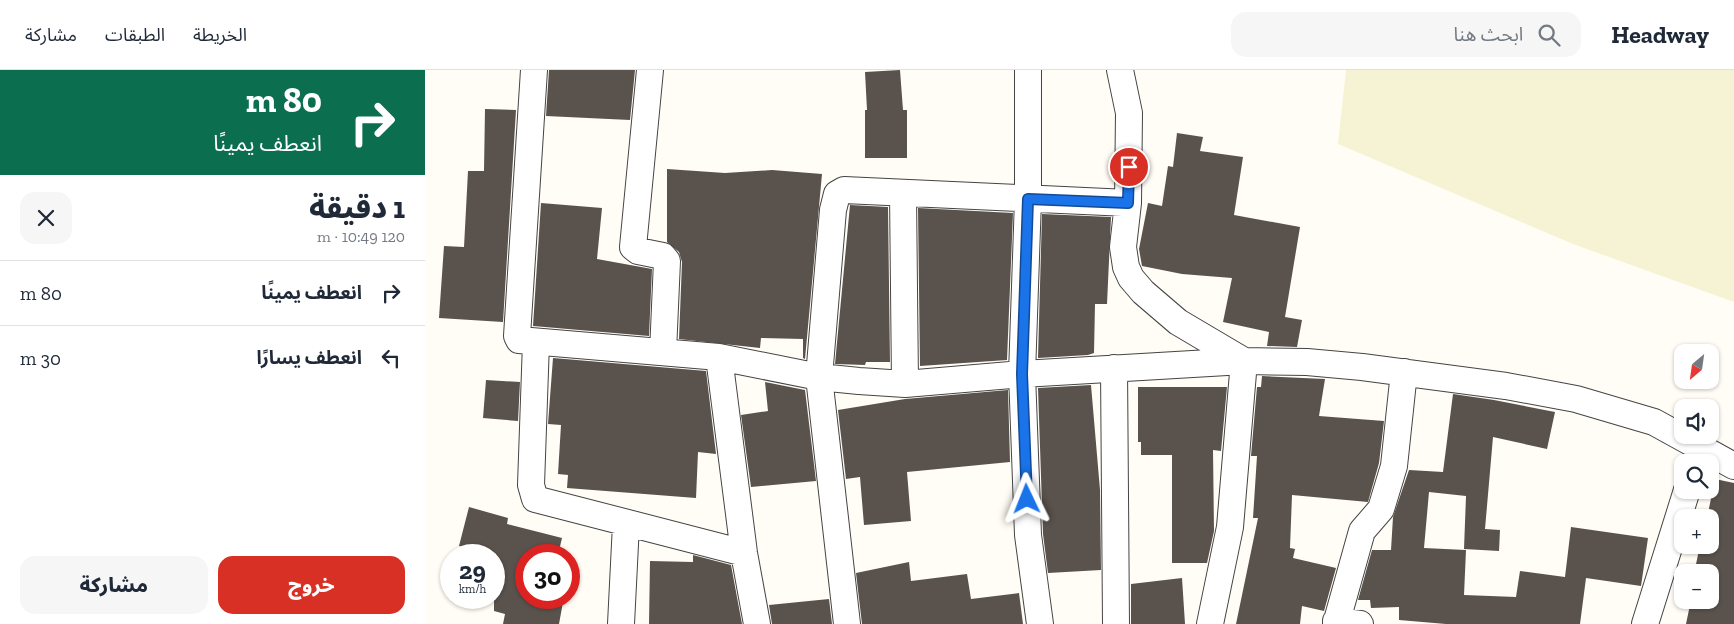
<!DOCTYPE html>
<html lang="ar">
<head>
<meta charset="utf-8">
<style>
	body { margin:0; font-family:"Zilla Slab","Noto Sans Arabic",serif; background:#f6f6f7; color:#1f2937; direction:rtl; height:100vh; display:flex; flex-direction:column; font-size:19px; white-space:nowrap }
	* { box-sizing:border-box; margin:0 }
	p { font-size:16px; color:#747a83 }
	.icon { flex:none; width:28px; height:28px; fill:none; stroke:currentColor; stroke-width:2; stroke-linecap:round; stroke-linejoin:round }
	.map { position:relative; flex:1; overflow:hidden; direction:ltr }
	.details { display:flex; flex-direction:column; background:#fff; width:425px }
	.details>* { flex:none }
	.hud { background:#0b6e4f; color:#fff; overflow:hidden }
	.needle { width:32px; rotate:209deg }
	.tools { position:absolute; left:1249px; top:274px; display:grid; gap:10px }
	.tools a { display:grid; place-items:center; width:45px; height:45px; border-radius:10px; background:#fff; box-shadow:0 1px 4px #0004; font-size:25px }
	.speed { position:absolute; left:15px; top:474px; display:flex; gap:10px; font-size:25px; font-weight:700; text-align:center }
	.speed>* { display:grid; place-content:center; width:65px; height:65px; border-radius:50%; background:#fff; box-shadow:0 1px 4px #0004; line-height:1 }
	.speed small { font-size:12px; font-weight:400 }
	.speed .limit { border:8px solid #d22; background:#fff; color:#111 }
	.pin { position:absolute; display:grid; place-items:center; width:42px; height:42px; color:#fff; margin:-21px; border:2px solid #fff; border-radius:50%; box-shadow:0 1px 5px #0007 }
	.me { position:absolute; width:55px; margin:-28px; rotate:358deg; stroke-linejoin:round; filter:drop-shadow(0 0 4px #0008) }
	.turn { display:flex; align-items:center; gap:18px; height:105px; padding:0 20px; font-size:22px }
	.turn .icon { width:65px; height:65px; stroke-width:2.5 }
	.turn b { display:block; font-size:35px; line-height:42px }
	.round { display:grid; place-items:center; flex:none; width:52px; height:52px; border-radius:15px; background:#f6f6f7 }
	.summary { display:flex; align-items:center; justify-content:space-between; height:85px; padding:0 20px }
	h1 { font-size:30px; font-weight:800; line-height:38px }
	.cta { display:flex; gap:10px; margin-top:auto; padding:10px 20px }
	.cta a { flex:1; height:58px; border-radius:15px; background:#d93025; color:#fff; font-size:20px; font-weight:800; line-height:58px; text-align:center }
	.cta a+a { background:#f6f6f7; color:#1f2937 }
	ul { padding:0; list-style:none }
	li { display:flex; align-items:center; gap:15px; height:65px; padding:0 20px; border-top:1px solid #e0e1e3 }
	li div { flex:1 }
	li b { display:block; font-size:19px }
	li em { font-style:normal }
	header { display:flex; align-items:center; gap:30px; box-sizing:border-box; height:70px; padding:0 25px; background:#fff; border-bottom:1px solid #e0e1e3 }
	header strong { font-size:24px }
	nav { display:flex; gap:28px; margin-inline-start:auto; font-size:18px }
	.search { width:350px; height:45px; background:#f6f6f7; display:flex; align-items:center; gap:12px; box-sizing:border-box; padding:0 18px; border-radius:15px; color:#747a83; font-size:19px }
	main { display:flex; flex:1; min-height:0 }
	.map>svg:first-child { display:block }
	.farmland { fill:#f6f3d4 }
	.building { fill:#5a524d }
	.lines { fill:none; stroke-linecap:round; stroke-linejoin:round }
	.street-casing { stroke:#444; stroke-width:28 }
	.street { stroke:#fff; stroke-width:26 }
	.route-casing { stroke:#114b97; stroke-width:12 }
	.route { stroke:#1a73e8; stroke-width:9 }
</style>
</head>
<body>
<header>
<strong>Headway</strong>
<div class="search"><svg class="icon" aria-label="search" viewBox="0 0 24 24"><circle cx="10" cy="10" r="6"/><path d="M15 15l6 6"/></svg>ابحث هنا</div>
<nav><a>الخريطة</a><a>الطبقات</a><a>مشاركة</a></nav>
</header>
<main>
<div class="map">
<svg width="1309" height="554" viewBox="0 0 1309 554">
	<rect width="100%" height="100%" fill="#fffdf5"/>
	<path class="farmland" d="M921,0H1309V232L1148,174L913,74Z"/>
	<path class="building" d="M124,0H210L205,50L121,46Z
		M475,0L478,40H482V88H440V40H442L440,2Z
		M60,39L91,40L78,252L14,248L19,176L39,177L43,101H59Z
		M752,63L778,67L775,81L818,87L809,145L875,157L860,247L877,250L872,277L842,276L844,262L798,252L807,208L757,204L717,196L714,179L723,133L737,136L743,96L748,97Z
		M242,99L300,103L347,100L397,104L380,289L378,288V269L336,268L335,278L254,269L257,192L254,182L242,172Z
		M116,133L177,138L172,189L227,199L224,266L108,256Z
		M425,135L463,137L465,292H441L440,295L410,294Z
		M493,138L588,143L582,290L495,296Z
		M617,144L686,147L682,234H670L669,283L663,285L613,288Z
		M128,288L281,301L291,384L273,382L271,428L142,418L143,405L133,404L136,355L123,354Z
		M837,306L900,309L894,346L959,351L954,393L943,432L867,425L865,478L870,479L868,488L911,498L899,541L877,536L875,554H811L833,448H828L832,386H826L832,317H836Z
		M61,310L95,312L93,351L58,348Z
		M340,312L380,320L391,411L326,417L316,345L343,341Z
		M666,315L675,420L676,500L623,503L618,464L613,318Z
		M713,317H802L796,381L788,380L789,461L782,493H747V385H716V372H713Z
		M583,320L585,392L482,402L486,451L439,455L435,407L421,409L413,340L480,329Z
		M1028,324L1069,330L1130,342L1122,379L1068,367L1060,459L1075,460L1074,481L1039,479L1041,426L1004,422L999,478L1041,480L1039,525L1091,527L1095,501L1140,507L1146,457L1223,468L1216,516L1161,508L1155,554H1021L974,550V537L946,538L945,530H933L947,480H966L968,447L984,400L1018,402Z
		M1290,409L1309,413V554H1261L1266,530H1285V502H1271L1272,500L1270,499L1275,475H1285V448H1282Z
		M44,437L83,448L82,454L137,468L133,485H101V528H115L138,532L134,554H78L80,544L69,541V485L34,476Z
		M268,485L306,495L317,554H224L225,491L268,492Z
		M484,492L486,511L542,504L546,529L594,523L598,554H437L431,503Z
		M757,508L760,554H706V514Z
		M404,529L407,554H347L344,535Z"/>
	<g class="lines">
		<defs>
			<path id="street" d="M109,0L92,266L94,270L294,287L394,307L434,311L480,314L597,304L603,129V0
				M225,0L208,177L213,181L238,186L242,191L238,282
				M695,0L704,43L703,133L698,177L701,197L706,208L718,222L753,252L819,291L882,292L937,297L1081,316L1151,329L1229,352L1309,396
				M478,123L480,314
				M111,272L106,415L110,429L319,483
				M294,287L319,483L332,554
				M689,298L691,554
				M911,551L935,554
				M196,554L201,454
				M422,554L394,307L408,140L412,124L419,120L703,133
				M615,554L603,465L597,304L819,291L805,457L785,554
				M911,554L937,461L956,439L969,396L979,302
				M1220,554L1262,420"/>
		</defs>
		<use href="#street" class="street-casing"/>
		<use href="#street" class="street"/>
	</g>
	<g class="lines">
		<defs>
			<path id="route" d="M602,429L597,304L603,129L703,133L704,97"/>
		</defs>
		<use href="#route" class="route-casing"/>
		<use href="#route" class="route"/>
	</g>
</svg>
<div class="tools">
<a><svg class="needle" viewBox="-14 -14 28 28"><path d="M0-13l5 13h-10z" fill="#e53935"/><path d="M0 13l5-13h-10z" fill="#747a83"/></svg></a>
<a><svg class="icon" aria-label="sound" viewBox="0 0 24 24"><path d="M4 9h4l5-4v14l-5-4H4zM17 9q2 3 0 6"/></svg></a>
<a><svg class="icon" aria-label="search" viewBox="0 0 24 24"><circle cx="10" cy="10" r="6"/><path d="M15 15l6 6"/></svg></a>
<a>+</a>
<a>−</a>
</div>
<div class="speed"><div>29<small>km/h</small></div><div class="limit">30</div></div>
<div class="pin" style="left:704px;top:97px;background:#d93025"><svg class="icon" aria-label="arrive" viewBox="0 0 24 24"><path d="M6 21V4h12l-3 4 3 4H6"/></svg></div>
<svg class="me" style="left:602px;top:429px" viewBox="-20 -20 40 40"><path d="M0-17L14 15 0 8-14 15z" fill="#1a73e8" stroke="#fff" stroke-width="4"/></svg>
</div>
<section class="details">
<div class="hud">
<div class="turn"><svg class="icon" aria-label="right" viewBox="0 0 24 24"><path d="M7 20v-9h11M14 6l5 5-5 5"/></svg><div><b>80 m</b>انعطف يمينًا</div></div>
</div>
<div class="summary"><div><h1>1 دقيقة</h1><p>120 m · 10:49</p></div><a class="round"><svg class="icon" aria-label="close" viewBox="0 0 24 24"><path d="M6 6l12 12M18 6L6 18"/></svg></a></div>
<ul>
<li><svg class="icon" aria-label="right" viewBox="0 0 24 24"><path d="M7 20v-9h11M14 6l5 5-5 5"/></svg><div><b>انعطف يمينًا</b></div><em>80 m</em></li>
<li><svg class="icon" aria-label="left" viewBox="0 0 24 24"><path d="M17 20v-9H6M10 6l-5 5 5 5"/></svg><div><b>انعطف يسارًا</b></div><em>30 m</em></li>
</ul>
<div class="cta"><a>خروج</a><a>مشاركة</a></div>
</section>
</main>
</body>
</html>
